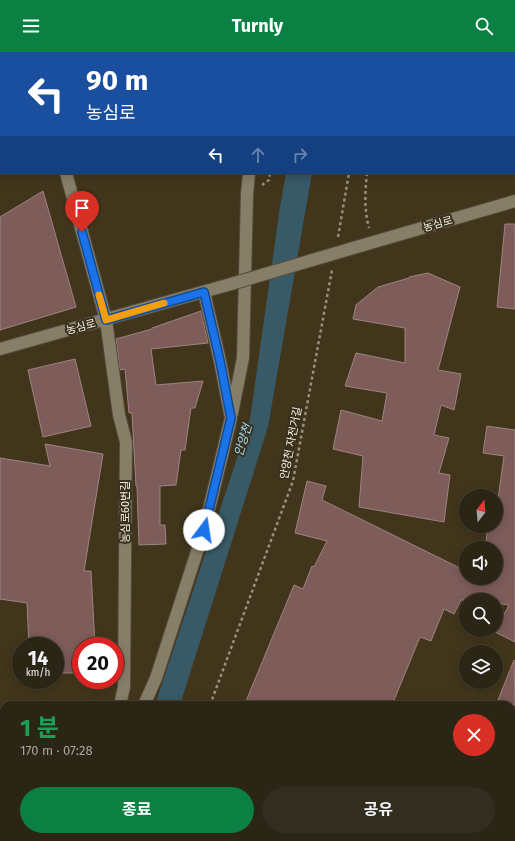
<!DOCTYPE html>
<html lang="ko">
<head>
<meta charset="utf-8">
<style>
	body { margin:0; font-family:"Fira Sans","Noto Sans KR",sans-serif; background:#332d1f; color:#f1f3f6; height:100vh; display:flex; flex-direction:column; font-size:15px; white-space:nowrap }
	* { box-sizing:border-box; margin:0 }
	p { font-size:13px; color:#a6a5a1 }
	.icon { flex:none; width:22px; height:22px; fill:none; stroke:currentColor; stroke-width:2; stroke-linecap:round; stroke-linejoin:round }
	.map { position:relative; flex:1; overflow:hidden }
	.drawer { position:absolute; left:0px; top:649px; width:515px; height:140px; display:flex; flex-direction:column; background:#2b2516; border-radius:12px 12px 0 0; box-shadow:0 2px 10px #0003,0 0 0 1px #474235 }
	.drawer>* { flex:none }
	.guide { position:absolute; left:0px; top:0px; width:515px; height:122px; box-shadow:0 2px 10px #0003,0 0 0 1px #474235; background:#1a4fa0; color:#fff; overflow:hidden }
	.needle { width:26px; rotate:16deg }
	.buttons { position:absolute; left:459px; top:437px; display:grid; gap:8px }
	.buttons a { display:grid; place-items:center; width:44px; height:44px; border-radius:50%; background:#2b2516; box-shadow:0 2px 10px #0003,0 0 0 1px #474235; font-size:20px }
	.speed { position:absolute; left:12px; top:585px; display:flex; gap:8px; font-size:20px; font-weight:700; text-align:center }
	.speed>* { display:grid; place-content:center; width:52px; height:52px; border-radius:50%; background:#2b2516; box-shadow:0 2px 10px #0003,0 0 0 1px #474235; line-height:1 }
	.speed small { font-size:10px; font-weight:400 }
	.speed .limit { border:6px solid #d22; background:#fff; color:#111 }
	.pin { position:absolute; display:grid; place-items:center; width:34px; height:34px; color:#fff; margin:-41px -17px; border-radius:50% 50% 50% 0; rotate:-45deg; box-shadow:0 0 4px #0007 }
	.pin .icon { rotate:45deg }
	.me { position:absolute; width:44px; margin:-22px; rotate:14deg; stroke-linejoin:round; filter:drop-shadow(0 0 3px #0008) }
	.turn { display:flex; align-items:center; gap:14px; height:84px; padding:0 20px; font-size:18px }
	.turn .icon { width:52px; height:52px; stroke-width:2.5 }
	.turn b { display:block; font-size:28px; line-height:34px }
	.lanes { display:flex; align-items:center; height:38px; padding:0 20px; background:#0003; justify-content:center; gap:20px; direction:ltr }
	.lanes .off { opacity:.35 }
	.round { display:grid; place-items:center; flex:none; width:42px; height:42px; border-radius:21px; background:#332d1f }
	.overview { display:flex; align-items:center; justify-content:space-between; height:68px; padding:0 20px }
	h1 { font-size:24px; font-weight:700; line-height:30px; color:#1e9e55 }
	.action { display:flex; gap:8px; margin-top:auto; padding:8px 20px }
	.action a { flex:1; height:46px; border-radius:24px; background:#0b8043; color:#fff; font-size:16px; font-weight:700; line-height:46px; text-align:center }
	.action a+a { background:#332d1f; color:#f1f3f6 }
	header { display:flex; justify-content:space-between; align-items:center; height:52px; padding:0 20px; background:#0b8043; color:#fff; font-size:18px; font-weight:700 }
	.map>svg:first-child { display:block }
	.built { fill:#41361b; fill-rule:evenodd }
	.water { fill:#385966 }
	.building { fill:#7d5c5a; stroke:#9f8381 }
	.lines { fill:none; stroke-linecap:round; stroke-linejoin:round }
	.minor-casing { stroke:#544d3c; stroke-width:14 }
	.path { stroke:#989181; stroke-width:2.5; stroke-dasharray:3 3; stroke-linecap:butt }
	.minor { stroke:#877e68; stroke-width:12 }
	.minor-bridge-casing { stroke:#544d3c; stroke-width:14; stroke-linecap:butt }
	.minor-bridge { stroke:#877e68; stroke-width:12 }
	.route-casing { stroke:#114b97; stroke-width:10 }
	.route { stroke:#1a73e8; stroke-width:7 }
	.slow { stroke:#f59e0b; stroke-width:7 }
	.labels { text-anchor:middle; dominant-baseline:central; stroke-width:4; stroke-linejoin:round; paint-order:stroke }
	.street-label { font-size:11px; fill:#f7f2e5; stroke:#39311d }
	.water-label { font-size:12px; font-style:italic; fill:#a0e0fb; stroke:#39311d }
</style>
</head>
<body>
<header><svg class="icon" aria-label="menu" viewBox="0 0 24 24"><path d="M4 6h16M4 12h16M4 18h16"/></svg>Turnly<svg class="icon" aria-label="search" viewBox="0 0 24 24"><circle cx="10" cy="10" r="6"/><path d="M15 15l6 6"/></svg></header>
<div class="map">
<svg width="515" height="789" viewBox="0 0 515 789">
	<rect width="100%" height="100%" fill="#39311d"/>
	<path class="built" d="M0,0H515V789H0ZM1,1H514V121H1ZM466,444H496V474H466ZM466,496H496V526H466ZM466,548H496V578H466ZM21,594H55V628H21ZM81,594H115V628H81ZM466,600H496V630H466ZM4,653H511V785H4Z"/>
	<path class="water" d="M286,121H312L268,375L180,653H155L250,367L280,155Z"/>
	<path class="building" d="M43,139L76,255L0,278V165Z
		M505,172H515V257L497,255Z
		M428,221L460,235L438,318L461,322L454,358L441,353L434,383L449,386L439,421L450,423L444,470L359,455L363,404L333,397L341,358L382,369L387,341L345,334L356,301L405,311V276L353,267L356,253L378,235L409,226V225Z
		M201,259L208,291L151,297L156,333L203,329L195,356H191L185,398H181L176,433L160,434V473H165L166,492L139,493L137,434H136L132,361H129L125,317L120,318L116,287L152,277V276Z
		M75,307L91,374L43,385L28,318Z
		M487,374L515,378V590L495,580L509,553L496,551V548H461L454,562L444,557L431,589L420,585L392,653H256L246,649L294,533L303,537L312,514L314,515L327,489L295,481L307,429L326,434L322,448L466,519V526H496V496H485L488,474H496V462L504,404L483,401Z
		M45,392L103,402L84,519H91L95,594H81V621H55V594H29L27,551L0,547V406L50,414Z
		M514,608L515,653H496Z"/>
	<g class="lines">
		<defs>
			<path id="minor" d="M34,0V1
				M263,1V0
				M66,121L106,268L119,363L126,390L124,635L120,653
				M360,194L515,149
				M0,297L231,232
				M232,361L243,306L247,142L249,121
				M144,653L156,626L204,478L231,366L220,309L204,240
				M59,789L60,785"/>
		</defs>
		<use href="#minor" class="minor-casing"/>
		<path class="path" d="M293,1L294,0
			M370,1V0
			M367,121C365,140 364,157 369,176
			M262,133L269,128L270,121
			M338,185L349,121
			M210,653L293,429L332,218
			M156,789L157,785"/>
		<use href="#minor" class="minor"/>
		<defs>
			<path id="minor-bridge" d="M231,232L360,194"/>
		</defs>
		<use href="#minor-bridge" class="minor-bridge-casing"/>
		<use href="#minor-bridge" class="minor-bridge"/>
	</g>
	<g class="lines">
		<defs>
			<path id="route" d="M82,180L106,268L204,240L220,309L231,366L204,478"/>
		</defs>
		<use href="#route" class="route-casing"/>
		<use href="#route" class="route"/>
		<path class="slow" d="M99,243L106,268L164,251"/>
	</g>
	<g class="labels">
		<g class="street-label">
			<text transform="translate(438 172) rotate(-16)">농심로</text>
			<text transform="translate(81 275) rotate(-15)">농심로</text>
			<text transform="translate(291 391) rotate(-79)">안양천 자전거길</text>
			<text transform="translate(125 460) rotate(-90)">농심로60번길</text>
		</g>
		<g class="water-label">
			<text transform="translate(243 388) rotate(-73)">안양천</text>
		</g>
	</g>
</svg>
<div class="buttons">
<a><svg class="needle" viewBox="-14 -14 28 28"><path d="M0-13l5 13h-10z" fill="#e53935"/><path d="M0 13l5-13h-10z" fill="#a6a5a1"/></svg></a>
<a><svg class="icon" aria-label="sound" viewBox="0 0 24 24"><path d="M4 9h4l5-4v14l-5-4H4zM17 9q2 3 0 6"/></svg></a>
<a><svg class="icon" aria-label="search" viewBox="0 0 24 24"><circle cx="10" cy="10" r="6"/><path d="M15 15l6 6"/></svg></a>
<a><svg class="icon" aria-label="layers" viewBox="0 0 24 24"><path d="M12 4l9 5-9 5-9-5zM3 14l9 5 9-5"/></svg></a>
</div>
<div class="speed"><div>14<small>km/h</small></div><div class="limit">20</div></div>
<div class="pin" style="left:82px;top:180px;background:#d93025"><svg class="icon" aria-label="arrive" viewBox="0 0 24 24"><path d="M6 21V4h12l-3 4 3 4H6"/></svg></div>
<svg class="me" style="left:204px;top:478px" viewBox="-20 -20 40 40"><circle r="19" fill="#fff"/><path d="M0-13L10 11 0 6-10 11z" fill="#1a73e8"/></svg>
<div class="guide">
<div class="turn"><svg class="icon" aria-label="left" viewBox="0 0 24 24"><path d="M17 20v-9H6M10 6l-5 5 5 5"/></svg><div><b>90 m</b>농심로</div></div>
<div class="lanes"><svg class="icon" aria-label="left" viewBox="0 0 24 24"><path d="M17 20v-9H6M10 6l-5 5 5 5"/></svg><svg class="icon off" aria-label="ahead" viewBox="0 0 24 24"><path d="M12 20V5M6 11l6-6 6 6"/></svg><svg class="icon off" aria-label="right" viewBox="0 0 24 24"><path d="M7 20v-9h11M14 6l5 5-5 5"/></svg></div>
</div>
<section class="drawer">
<div class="overview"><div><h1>1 분</h1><p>170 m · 07:28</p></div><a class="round" style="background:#d93025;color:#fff"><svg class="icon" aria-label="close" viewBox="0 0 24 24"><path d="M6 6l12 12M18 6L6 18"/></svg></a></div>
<div class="action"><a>종료</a><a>공유</a></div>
</section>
</div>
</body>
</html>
